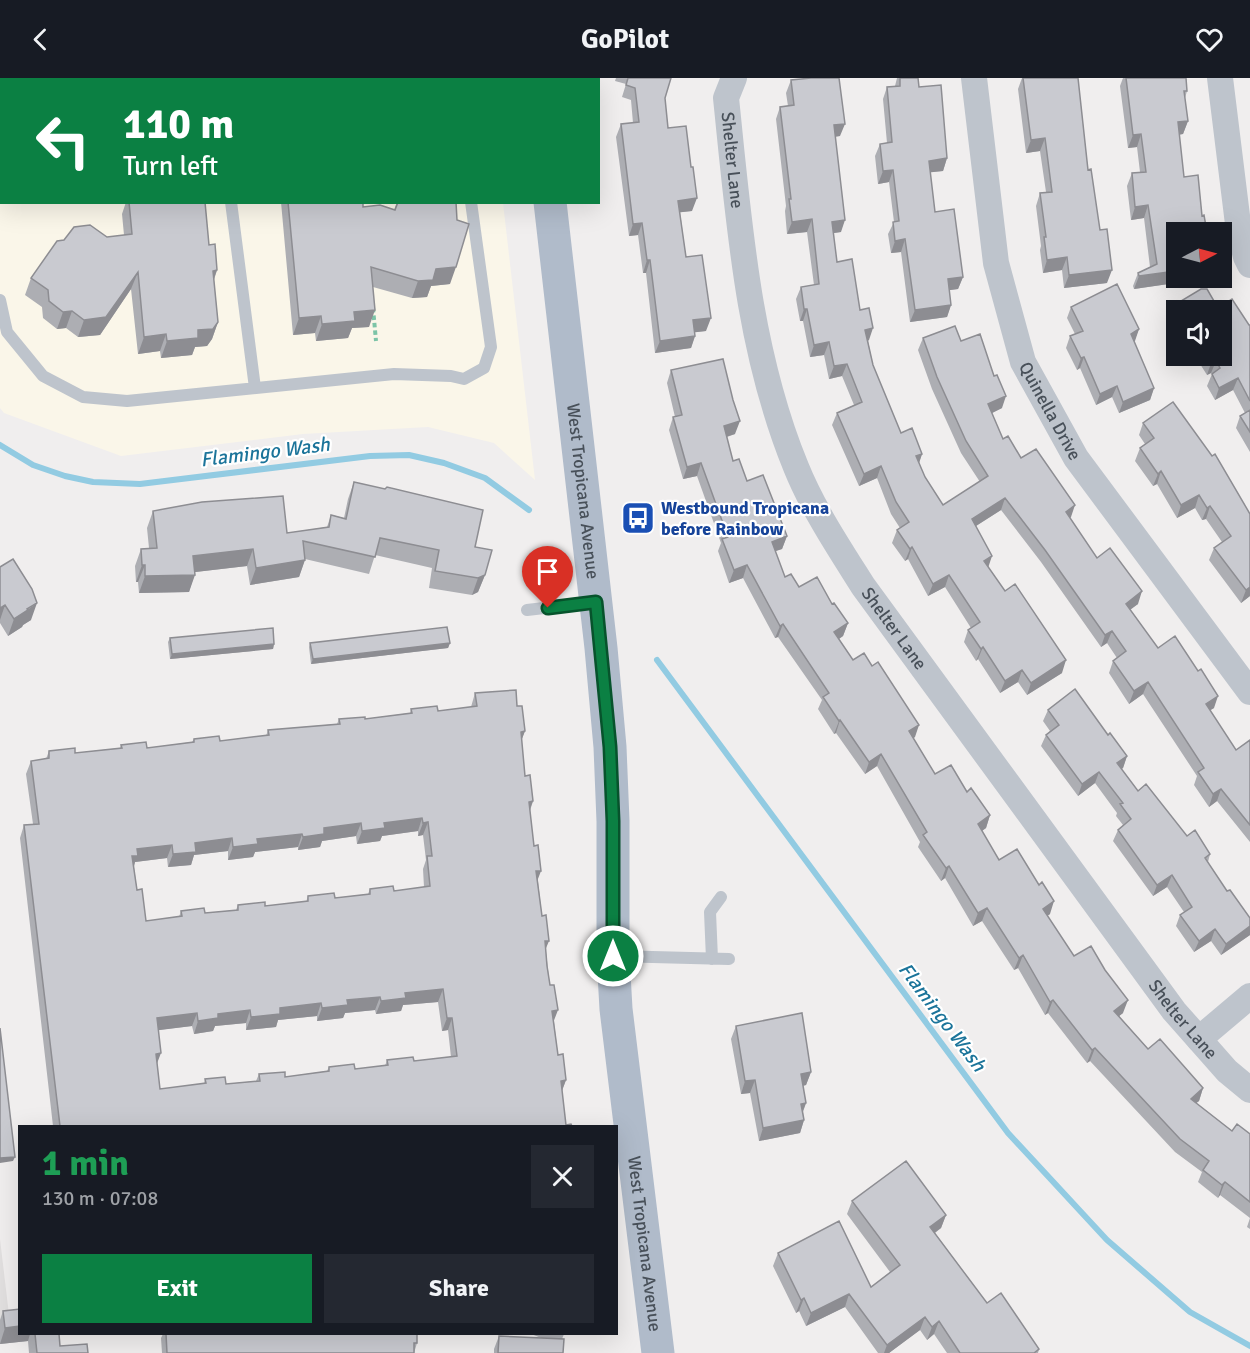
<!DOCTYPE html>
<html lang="en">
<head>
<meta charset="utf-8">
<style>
	body { margin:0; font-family:Signika,sans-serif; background:#242831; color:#f1f3f6; height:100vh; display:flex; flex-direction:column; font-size:22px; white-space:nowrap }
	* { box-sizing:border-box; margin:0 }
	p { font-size:20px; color:#9ea1a6 }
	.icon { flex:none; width:33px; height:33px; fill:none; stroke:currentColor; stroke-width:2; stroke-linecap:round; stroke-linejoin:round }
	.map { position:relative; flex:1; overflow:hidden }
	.drawer { position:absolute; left:18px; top:1047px; width:600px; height:210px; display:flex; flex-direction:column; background:#171b24; border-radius:0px; box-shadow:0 6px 24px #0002 }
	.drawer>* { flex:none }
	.hud { position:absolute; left:0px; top:0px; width:600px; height:126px; box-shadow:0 6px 24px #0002; background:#0b8043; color:#fff; overflow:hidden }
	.needle { width:39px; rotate:84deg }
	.fabs { position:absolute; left:1166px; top:144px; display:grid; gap:12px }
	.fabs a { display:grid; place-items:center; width:66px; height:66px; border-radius:0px; background:#171b24; box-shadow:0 6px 24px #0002; font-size:30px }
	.pin { position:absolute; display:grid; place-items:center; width:51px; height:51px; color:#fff; margin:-62px -26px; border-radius:50% 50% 50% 0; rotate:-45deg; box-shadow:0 0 6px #0007 }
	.pin .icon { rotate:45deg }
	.me { position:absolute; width:66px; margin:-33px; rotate:0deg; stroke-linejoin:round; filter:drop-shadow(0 0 4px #0008) }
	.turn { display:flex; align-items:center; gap:21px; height:126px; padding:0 24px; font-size:27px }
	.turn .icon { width:78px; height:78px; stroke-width:2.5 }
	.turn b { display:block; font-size:42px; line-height:51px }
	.round { display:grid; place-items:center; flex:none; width:63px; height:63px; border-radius:0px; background:#242831 }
	.summary { display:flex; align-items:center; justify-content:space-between; height:102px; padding:0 24px }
	h1 { font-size:36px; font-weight:700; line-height:45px; color:#1e9e55 }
	.cta { display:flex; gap:12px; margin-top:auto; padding:12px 24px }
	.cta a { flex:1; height:69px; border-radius:0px; background:#0b8043; color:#fff; font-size:24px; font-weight:700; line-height:69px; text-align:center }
	.cta a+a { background:#242831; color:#f1f3f6 }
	header { display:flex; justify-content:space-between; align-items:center; height:78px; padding:0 24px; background:#171b24; font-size:27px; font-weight:700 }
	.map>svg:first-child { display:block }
	.commercial { fill:#faf6e9 }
	.education { fill:#e1dfdf }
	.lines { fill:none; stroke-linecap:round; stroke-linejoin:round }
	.stream { stroke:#92cbe2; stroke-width:6 }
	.path { stroke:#7cc4a7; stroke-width:4; stroke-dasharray:4.5 3; stroke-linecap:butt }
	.lane { stroke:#bec4cc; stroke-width:12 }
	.street { stroke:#bec4cc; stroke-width:26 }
	.primary { stroke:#b0bbca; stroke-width:33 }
	.wall { fill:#adaeb3; fill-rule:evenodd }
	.shaded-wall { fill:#8d8d92 }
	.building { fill:#c9cad0; stroke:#8d8d92; stroke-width:1.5; fill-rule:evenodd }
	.route-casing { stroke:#07532c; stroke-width:15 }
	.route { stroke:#0b8043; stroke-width:10 }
	.labels { text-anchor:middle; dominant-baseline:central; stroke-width:4.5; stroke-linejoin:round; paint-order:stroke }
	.street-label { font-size:18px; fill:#485059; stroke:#fff }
	.transit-label { font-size:18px; font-weight:bold; fill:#164399; stroke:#fff; text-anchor:start }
	.water-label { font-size:20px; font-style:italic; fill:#1b749a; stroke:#fff }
</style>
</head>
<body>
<header><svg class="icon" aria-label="back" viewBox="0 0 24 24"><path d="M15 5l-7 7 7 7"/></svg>GoPilot<svg class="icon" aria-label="heart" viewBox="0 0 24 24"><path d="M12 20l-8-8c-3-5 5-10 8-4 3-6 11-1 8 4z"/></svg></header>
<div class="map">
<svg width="1250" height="1275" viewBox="0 0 1250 1275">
	<rect width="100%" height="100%" fill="#f0eeee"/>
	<path class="commercial" d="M0,0H489V1L2,2V124L503,125L535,402L494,365L428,349L303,356L121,378L4,335L0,330Z"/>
	<path class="education" d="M0,1161L10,1245L0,1246Z"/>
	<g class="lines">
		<path class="stream" d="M0,367L33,387L65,398L93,404L140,406L370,378L409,377L444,385L485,400L529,432
			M657,582L1008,1055L1107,1162L1190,1234L1250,1268"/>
		<path class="path" d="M373,230L376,263"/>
		<path class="lane" d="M227,2L239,0
			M0,31H2
			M0,106L2,105
			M231,124L255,310
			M0,222L7,254L43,298L83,319L127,323L394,296L451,298L464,301L484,290L491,269L471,124
			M527,532L595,524
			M614,878L729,881
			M712,881L710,834L721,819"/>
		<g class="street">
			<path id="s1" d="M734,0L726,20C739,145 748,272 796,389C813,431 839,470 863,508L1174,933L1227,993L1250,1012"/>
			<path id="s2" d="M974,0L996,185L1023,284L1076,380L1250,614"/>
			<path d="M1220,0L1238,146L1246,179L1250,187"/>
			<path d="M1199,961L1250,918"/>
		</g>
		<g class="primary">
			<path d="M535,0V2"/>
			<path id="s3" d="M550,124L601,570L610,669L613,743V878L616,931L658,1275"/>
		</g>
	</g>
	<path class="wall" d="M616,0H671L665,20L668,50L692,133L680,134L686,179L706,253L695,254V258L691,270L655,275L646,195H643L638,157L629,158L616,59L621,46L633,45L631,22L622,19L626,6L615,3Z
		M897,0H918L919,9L947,80L943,93L930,94L935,134L963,199L958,211L949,212L951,227L947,239L910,244L901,174L891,175L888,156L894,144L889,104L878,106L875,78L880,66L887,65L883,21L887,9L895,8Z
		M1022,0H1078L1088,92L1107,205L1064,210L1062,192L1043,195L1040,172L1041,168L1036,128L1040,115L1046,114L1040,73L1026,75L1018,11Z
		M1123,0H1186L1187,13L1185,20L1188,43L1183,56L1179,57L1176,154L1189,203L1134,211L1133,208L1138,195L1150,189L1144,140L1131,142L1127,108L1132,95L1140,94L1137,69L1128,70L1120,8Z
		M791,2L840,58L835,59L841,154L833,155L837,184L860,232L869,262L868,263L873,287L901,355L922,376L919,385L925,399L943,427L980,404L961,375L932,311L918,272L923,260L961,263L1002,330L992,335L1003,361L1021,380L1071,439L1070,440L1097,480L1138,526L1130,531L1158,570L1214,630L1210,632L1236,672L1250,662V764L1217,723L1209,729L1194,707L1197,698L1143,616L1129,626L1109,595L1113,583L1117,580L1107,565L1101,569L1041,484L1001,432L976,448L988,489L1062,595L1027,617L1018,604L1000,615L978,581L976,583L964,564L968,552L971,550L945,509L928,518L908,481L905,483L892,465L897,452L900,450L891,436L877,400L859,408L832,347L837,335L854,327L842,298L829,301L824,277L810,279L803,243H800L796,221L801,209L814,207L807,154L787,156L785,133L786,128L776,41L780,29L788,28L786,15Z
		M126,124H205L209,167L217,192L214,202L218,244L212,261L207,268L195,269L192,277L161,280L160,273L138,276L131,211L100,257L78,259L66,250L57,251L43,240L42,229L25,217L31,200L107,159L124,157L122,136Z
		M281,124H363V129L394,132L397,124H456L450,206L431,208L427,219L412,220L373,209L369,249L352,250L348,260L316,263L315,255L293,257Z
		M1176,226L1218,230L1249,247H1250V374L1236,350L1240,338L1245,335L1233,312L1215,322L1207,308L1212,296L1211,295L1207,297L1195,278H1221V232H1176V247L1171,239Z
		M1071,229L1139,251L1134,263L1154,310L1150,322L1119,335L1112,319L1096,327L1080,290L1077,292L1066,270L1070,258L1075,256L1067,240Z
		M671,292L735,356L727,359L733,383L787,458L782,471L775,473L785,499L799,509L832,526L848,545L843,558L839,561L853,582L915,659L913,660L935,696L967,714L990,737L986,750L982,753L999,782L1050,836L1047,838L1074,878L1123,935L1119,938L1148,971L1203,1010L1199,1023L1196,1025L1232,1053L1250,1056V1151L1247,1149L1250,1140L1220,1117L1218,1120L1198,1104L1202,1094L1175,1074L1090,983L1087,985L1048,935L1045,937L1018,890L1014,892L982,843L973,848L945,800L941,803L918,769L920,764L877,688L865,696L836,655L834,656L818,631L822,622L778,559L775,560L743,500L729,505L718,473L721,465L697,398L683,401L669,352L673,339H675L667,305Z
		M1143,345L1212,378L1250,518L1241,525L1209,482L1214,470L1222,464L1206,441L1202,442L1195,430L1177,440L1157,406L1153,408L1135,383L1140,370L1145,366L1139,357Z
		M354,404L475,469L485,497L478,514L472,517L429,510L432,490L375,477L369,496L305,481L299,499L250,507L247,488L195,494L189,514L139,515L138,504H136L135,488L141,471L149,470L147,450L153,433L287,455L327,449L331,437L344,440L348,421Z
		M0,489L31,542L23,547L22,549L8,558L0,545Z
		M170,560L274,566L273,571L170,581L168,564Z
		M310,565H450L448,570L311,586L309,569Z
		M475,615L517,628L525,653L521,663L525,698L533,723L530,733L554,944L558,977L566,1002L562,1013L566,1047L572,1048H53L20,760L24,747L33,746L26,696L31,683L46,681L49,673L75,675L120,670L121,667L147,670L192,664L194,661L220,663L266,658L268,652L337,646L339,641H365L410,635L411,631L438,633L471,629ZM418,753V758L423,757L426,782L423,791L424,809L394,813L370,811L368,816L335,820L308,818L306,824L265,828L238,827L236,832L205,835L181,833L179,839L146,843L137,812L134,789L135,784L167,780L168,789L191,787L194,777L228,773V782L253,779L255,774L298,769V772L320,769L322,763L356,758L357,766L380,763L382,758ZM438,924L442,953L448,952L451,979L414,983L387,982L385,988L355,991L329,989L327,993L285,999L259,996L256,1003L226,1006L205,1001L204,1006L160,1011L157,986L158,952L192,948L194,956L213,953L215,948L246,945V952L276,949L278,942L317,938V943L343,940L345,935L375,932L376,936L401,933L403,927Z
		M1048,632L1108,657L1127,678L1123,690L1121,691L1138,713L1187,758L1210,776L1208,784L1250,857L1221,877L1211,863L1194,874L1176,848L1180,837L1184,834L1167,809L1153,818L1113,763L1118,752L1123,747L1116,738L1117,735L1095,705L1078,718L1041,668L1046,657L1050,653L1043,643Z
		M736,948L811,994L806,1007L803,1008L806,1025L803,1034L804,1042L800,1055L759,1063L750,1015L741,1016L731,961Z
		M852,1123L946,1137L941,1150L935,1155L987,1225L1039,1271L1038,1275H947L934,1256L927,1262L920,1252L889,1275H878L845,1229L806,1248L799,1233L796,1235L773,1188L778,1175L871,1209L890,1194L847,1136Z
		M3,1233L20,1256H59L60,1268L88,1275H29L28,1263L0,1266V1242Z
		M163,1256H417V1265L414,1275H162L161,1260Z
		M531,1256H564L562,1261L563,1275H494V1271L499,1258L544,1261Z"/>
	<path class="shaded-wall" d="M6,0H59L47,2H6Z
		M373,0H419L418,2H360Z
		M1188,43L1183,56L1173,57L1178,44Z
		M845,46L840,58L830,59L834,47Z
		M1141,56L1137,69L1128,70L1133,57Z
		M1045,60L1040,73L1026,75L1031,62Z
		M947,80L943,93L924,95L929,83Z
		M893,92L889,104L878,106L883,93Z
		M697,120L692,133L674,135L678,123Z
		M1148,127L1144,140L1131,142L1135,129Z
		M812,141L807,154L787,156L792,144Z
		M845,142L841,154L827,156L832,144Z
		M642,145L638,157L629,158L633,146Z
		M905,161L901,174L891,175L895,163Z
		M1067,179L1062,192L1043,195L1047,182Z
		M647,182H650L646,195H643Z
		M456,189L450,206L431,208L427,219L412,220L418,203L436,191Z
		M217,192L211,209L213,193Z
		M1112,192L1107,205L1064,210L1069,197Z
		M1176,193V200H1190L1189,203L1134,211L1139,198Z
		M138,194L131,211L100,257L78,259L84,242Z
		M963,199L958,211L943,213L948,201Z
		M951,227L947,239L910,244L915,232Z
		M804,231H807L803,243H800Z
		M375,232L369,249L352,250L348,260L316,263L322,246L354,234Z
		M72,233L66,250L57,251L63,234Z
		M321,238L315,255L293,257L299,240Z
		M711,240L706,253L689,255L693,242Z
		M218,244L212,261L207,268L195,269L192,277L161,280L167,263L198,252Z
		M873,250L869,262L861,264L865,252Z
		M1139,251L1135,263L1127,267L1131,256Z
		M166,256L160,273L138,276L144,259Z
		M695,258L691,270L655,275L660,263Z
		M829,264L824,277L810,279L814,267Z
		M1084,279L1080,290L1077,292L1081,280Z
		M1216,283L1211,295L1207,297L1211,285Z
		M847,286L842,298L829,301L834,288Z
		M1238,300L1233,312L1215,322L1219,310Z
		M1117,308L1112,319L1096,327L1100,316Z
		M1154,310L1150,322L1119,335L1123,324Z
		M1006,318L1002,330L984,339L988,326Z
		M740,343L735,356L719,361L724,348Z
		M922,376L918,388L916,378Z
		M701,385L697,398L683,401L687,389Z
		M881,388L877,400L859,408L864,396Z
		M1161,393L1157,406L1153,408L1158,396Z
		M1199,417L1195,430L1177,440L1181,427Z
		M1005,420L1001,432L968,453L972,441Z
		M1075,427L1071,439L1061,446L1066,434Z
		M1210,428L1206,441L1202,442L1207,430Z
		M787,458L782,471L767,476L772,464Z
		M912,469L908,481L905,483L910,471Z
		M253,471L247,488L187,495L193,478Z
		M992,478L988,490L984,483Z
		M305,482L299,499L250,507L256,490Z
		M142,487H145L138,504H136Z
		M747,487L743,500L729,505L734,492Z
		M195,497L189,514L139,515L145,498Z
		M485,497L478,514L472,517L478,500Z
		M949,497L945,509L928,518L933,506Z
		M1250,509V518L1241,525L1246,512Z
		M1142,513L1138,526L1122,538L1126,526Z
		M37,525L31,542L23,547L22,549L8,558L14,541Z
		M5,527L0,542V530Z
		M848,545L843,558L830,567L834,554Z
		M783,546L778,559L775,560L780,548Z
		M1112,553L1107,565L1101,569L1105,557Z
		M450,565L448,570L311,586L313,581Z
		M274,566L273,571L170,581L172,576Z
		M983,569L978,581L976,583L981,571Z
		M1066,582L1062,595L1027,617L1031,605Z
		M1022,592L1018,604L1000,615L1005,603Z
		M1148,604L1143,616L1129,626L1134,613Z
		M1218,618L1214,630L1201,638L1206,626Z
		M840,642L836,655L834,656L839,643Z
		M919,647L915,659L905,666L909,653Z
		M525,653L520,666L521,654Z
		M881,676L877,688L865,696L869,684Z
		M1127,678L1123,690L1113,697L1117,685Z
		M1099,694L1095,705L1078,718L1082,706Z
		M1221,711L1217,723L1209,729L1213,716Z
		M533,723L528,736L529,724Z
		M990,737L986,750L973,759L978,746Z
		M422,740L418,753L382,758L380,763L357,766L362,753L384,745Z
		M428,744L423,757L418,758L423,745Z
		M361,745L356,758L322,763L320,769L298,772L303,759L324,750Z
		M302,756L298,769L255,774L253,779L228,782L233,769L257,761Z
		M232,760L228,773L194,777L191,787L168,789L173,776L195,765Z
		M172,767L167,780L135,784L133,791L132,778L137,771Z
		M949,788L945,800L941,803L946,790Z
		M536,793H541L536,806Z
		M1172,797L1167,809L1153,818L1157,807Z
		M1054,823L1050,836L1038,844L1043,831Z
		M987,830L982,843L973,848L978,835Z
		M1250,848V857L1221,877L1226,866Z
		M1215,851L1211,863L1194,874L1199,863Z
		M545,863H549L544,875Z
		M1023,877L1018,890L1014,892L1019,880Z
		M443,911L438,924L403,927L401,933L376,936L381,923L405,915Z
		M380,919L375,932L345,935L343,940L317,943L322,930L347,922Z
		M1053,922L1048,935L1045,937L1050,924Z
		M1128,922L1123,935L1109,946L1114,933Z
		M321,925L317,938L278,942L276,949L246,952L251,939L280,930Z
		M250,932L246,945L215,948L213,953L194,956L198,943L218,936Z
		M558,932L553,945L552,933Z
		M197,935L192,948L152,953L157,940Z
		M447,940H452L448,952L442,953Z
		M1095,970L1090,983L1087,985L1092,972Z
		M161,975L156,988V976Z
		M811,994L806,1007L796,1009L801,996Z
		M566,1002L561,1015V1003Z
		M755,1002L750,1015L741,1016L745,1003Z
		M1203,1010L1199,1023L1186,1033L1191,1021Z
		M806,1025L801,1038V1026Z
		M804,1042L800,1055L759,1063L763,1050Z
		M15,1079L13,1083L0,1085V1080Z
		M1225,1104L1220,1117L1218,1120L1222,1107Z
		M946,1137L941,1150L926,1161L930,1149Z
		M849,1216L845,1229L806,1248L811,1235Z
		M804,1220L799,1233L796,1235L801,1222Z
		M925,1239L920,1252L889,1275H884L887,1267Z
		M939,1243L934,1256L927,1262L932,1249Z
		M20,1248V1256H30L28,1263L0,1266L5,1250Z"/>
	<path class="building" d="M352,0H373L360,2H352Z
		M628,0H671L665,20L668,50L686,48L691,89H693L697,120L678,123L686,179L702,177L711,240L693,242L695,258L660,263L650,182H647L642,145L633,146L621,46L639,44L635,10L626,7Z
		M811,0H839L845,46L834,47L845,142L832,144L837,184L852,181L860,232L869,230L873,250L865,252L873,287L901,355L912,350L922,376L916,378L925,399L943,427L988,398L966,363L937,299L923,260L955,248L961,263L980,256L994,298L997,297L1006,318L988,326L1003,361L1008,358L1021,380L1036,371L1075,427L1066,434L1097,480L1110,470L1142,513L1126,526L1158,570L1175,558L1198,593L1201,591L1218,618L1206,626L1236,672L1250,662V747L1221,711L1213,716L1198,694L1204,690L1148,604L1134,613L1113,583L1126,573L1112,553L1105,557L1045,472L1005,420L972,441L992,478L984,483L1005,513L1015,506L1066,582L1031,605L1022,592L1005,603L983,569L981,571L968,552L980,544L949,497L933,506L912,469L910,471L897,452L909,444L896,424L881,388L864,396L837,335L862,324L847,286L834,288L829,264L814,267L807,231H804L801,209L819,206L812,141L792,144L789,121H791L780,29L794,27L791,2Z
		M900,0H918L919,9L941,7L947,80L929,83L935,134L954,131L963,199L948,201L951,227L915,232L905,161L895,163L893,144L899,143L893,92L883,93L880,66L892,64L887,9L900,8Z
		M1023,0H1078L1088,92L1091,91L1100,152L1107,151L1112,192L1069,197L1067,179L1047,182L1044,159H1046L1040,115L1052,114L1045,60L1031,62Z
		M1126,0H1186L1187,13H1184L1188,43L1178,44L1184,99L1198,97L1202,138L1204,137L1207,154H1176V193L1139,198L1138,195L1157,186L1148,127L1135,129L1132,95L1146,94L1141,56L1133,57Z
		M129,124H205L209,167L215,166L217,192L213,193L218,244L213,251L198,252V260L167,263L166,256L144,259L138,194L106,239L84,242L72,233L63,234L49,223L48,212L31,200L57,163L64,162L74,149L90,147L107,159L132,156Z
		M288,124H363V129L380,127L395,132L398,124H456L457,142L469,146L456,189L436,191L433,202L418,203L371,189L375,232L354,234L355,243L322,246L321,238L299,240Z
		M1117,206L1139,251L1131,256L1154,310L1123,324L1117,308L1100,316L1084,279L1081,280L1070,258L1083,253L1071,229Z
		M1201,211H1207L1218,230L1232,221L1249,247H1250V323L1238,300L1219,310L1212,296L1220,290L1216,283L1211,285L1207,278H1221V232H1179L1176,226Z
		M723,281L733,322L740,343L724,348L733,383L739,381L747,403L763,397L787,458L772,464L785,499L791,496L799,509L817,499L832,526L834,525L848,545L834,554L853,582L864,575L872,588L878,584L919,647L909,653L935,696L951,687L967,714L971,710L990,737L978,746L999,782L1017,771L1039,807L1042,804L1054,823L1043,831L1074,878L1091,868L1105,892L1128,922L1114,933L1148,971L1160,961L1203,1010L1191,1021L1232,1053L1237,1046L1250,1056V1124L1225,1104L1222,1107L1203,1092L1209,1083L1180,1061L1095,970L1092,972L1053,922L1050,924L1023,877L1019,880L987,830L978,835L949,788L946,790L923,757L927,754L881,676L869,684L840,642L839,643L823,619L829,615L783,546L780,548L747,487L734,492L722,461L728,459L701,385L687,389L673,339L682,337L671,292Z
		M1173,324L1212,378L1215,376L1250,436V509L1246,512L1214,470L1231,458L1210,428L1207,430L1199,417L1181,427L1161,393L1158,396L1140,370L1154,360L1143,345Z
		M1250,332V354L1240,338Z
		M354,404L385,411L387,409L483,432L475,469L492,472L485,497L478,500L435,493L439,472L380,460L375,479L303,463L305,482L256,490L253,471L193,478L195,497L145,498V487H142L141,471L157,470L153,433L202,424L283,418L287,455L329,449L331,437L346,441Z
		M13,481L32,511L37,525L27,531L28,532L14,541L5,527L0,530V489Z
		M447,549L450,565L313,581L310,565Z
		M273,550L274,566L172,576L170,560Z
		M1075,611L1108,657L1110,655L1127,678L1117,685L1138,713L1146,706L1187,758L1195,752L1210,776L1205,780L1227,813L1230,812L1250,840V848L1226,866L1215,851L1199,863L1180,837L1192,829L1172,797L1157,807L1118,752L1131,741L1120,726L1123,725L1099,694L1082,706L1046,657L1059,647L1048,632Z
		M516,612L517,628H522L525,653L521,654L525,698L530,697L533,723L529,724L534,768L538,767L541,793H536L542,838L546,837L549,863H545L547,888L550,907H554L558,932L552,933L558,977L563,976L566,1002L561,1003L566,1047L571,1046L572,1048H60L24,747L39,746L31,683L49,680V673L75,670V675L122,670L121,667L146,664L147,670L194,664V661L219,658L220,663L269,657L268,652L340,646L339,641L365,639V641L412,635L411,631L437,628L438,633L477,628L475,615ZM422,740L423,745L428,744L432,778H427L430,808L394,813L393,808L370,811V816L335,820L334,815L308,818V823L265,828V824L238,827V832L205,835L204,830L181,833L182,838L146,843L142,811L137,812L132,778H138L137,771L172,767L173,776L196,774L195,765L232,760L233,769L258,766L257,761L302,756L303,759L324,756V750L361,745L362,753L385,750L384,745ZM443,911L447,940H452L457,978L414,983L413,979L387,982L388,987L355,991L354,986L329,989V993L285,999V994L259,996L260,1003L226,1006L225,999L205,1001L206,1005L160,1011L156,976L161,975L157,940L197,935L198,943L218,940V936L250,932L251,939L280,936V930L321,925L322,930L348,927L347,922L380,919L381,923L406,920L405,915Z
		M802,935L811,994L801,996L806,1025L801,1026L804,1042L763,1050L755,1002L745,1003L736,948Z
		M0,950L15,1079L0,1080Z
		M906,1083L946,1137L930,1149L987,1225L1001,1215L1039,1271L1034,1275H960L939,1243L932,1249L925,1239L887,1267L849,1216L811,1235L804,1220L801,1222L778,1175L839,1143L871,1209L900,1187L852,1123Z
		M20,1231V1248L5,1250L3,1233Z
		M35,1256H59L60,1268L87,1266L88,1275H37Z
		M166,1256H417V1265H414V1275H167Z
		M499,1258L564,1261L563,1275H498Z"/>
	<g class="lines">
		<defs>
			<path id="route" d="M548,530L596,524L610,669L613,743V878"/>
		</defs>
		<use href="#route" class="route-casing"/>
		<use href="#route" class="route"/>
	</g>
	<defs>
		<symbol id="bus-square" viewBox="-11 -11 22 22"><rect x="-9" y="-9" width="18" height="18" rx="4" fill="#1a4fb4" stroke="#fff"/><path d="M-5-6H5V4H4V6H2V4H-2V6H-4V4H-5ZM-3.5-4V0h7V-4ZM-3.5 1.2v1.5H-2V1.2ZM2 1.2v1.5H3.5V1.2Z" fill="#fff"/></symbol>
	</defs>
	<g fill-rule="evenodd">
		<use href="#bus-square" x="619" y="421" width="38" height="38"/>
	</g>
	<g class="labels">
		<g class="street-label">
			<text stroke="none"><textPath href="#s1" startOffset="84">Shelter Lane</textPath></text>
			<text stroke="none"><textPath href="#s2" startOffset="345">Quinella Drive</textPath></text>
			<text stroke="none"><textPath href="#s3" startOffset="291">West Tropicana Avenue</textPath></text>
			<text stroke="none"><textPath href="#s1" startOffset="588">Shelter Lane</textPath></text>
			<text stroke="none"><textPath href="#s1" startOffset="1074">Shelter Lane</textPath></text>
			<text stroke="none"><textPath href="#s3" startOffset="1047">West Tropicana Avenue</textPath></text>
		</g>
		<g class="transit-label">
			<text x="661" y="430">Westbound Tropicana<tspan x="661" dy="21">before Rainbow</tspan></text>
		</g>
		<g class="water-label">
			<text transform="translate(265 374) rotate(-7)">Flamingo Wash</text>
			<text transform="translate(942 939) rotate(53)">Flamingo Wash</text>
		</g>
	</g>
</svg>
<div class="fabs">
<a><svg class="needle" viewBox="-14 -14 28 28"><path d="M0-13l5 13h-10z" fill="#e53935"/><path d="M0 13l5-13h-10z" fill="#9ea1a6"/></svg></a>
<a><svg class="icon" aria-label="sound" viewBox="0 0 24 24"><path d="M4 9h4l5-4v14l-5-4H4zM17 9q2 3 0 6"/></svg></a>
</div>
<div class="pin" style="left:548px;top:530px;background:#d93025"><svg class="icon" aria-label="arrive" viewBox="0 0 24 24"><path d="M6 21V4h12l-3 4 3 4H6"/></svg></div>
<svg class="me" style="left:613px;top:878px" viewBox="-20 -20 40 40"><circle r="17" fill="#0b8043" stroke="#fff" stroke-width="3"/><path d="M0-11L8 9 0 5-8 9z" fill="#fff"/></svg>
<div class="hud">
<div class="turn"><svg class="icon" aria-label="left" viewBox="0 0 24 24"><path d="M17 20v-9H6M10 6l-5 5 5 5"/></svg><div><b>110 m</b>Turn left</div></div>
</div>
<section class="drawer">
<div class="summary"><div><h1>1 min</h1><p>130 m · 07:08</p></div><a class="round"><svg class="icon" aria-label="close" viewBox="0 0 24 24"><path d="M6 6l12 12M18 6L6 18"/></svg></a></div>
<div class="cta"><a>Exit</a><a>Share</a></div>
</section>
</div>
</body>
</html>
